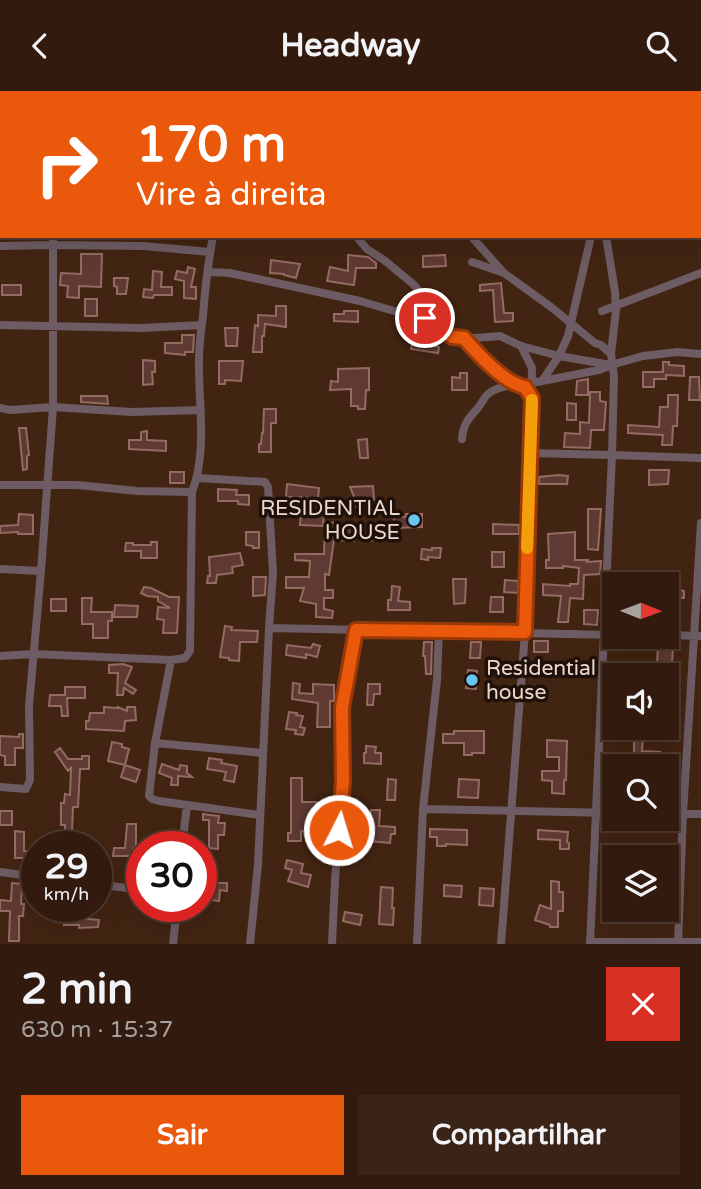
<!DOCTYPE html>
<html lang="pt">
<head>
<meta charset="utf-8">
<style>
	body { margin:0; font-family:"Varela Round",sans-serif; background:#3a2417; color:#f1f3f6; height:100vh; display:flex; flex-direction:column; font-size:26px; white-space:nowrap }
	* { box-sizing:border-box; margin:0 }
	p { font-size:23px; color:#a8a19e }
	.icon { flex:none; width:38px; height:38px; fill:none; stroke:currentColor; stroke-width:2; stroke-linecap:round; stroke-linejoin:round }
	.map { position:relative; height:853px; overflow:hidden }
	.side { display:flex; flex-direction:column; background:#321b0e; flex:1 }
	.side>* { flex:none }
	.guide { position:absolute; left:0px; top:0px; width:702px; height:147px; box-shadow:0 7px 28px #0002,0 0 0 2px #4d392e; background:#ea580c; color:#fff; overflow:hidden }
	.needle { width:46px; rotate:91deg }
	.fabs { position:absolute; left:602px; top:481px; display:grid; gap:14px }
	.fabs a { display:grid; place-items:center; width:77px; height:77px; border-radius:0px; background:#321b0e; box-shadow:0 7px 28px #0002,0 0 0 2px #4d392e; font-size:35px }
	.speed { position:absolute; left:21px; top:740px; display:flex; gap:14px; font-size:35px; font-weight:700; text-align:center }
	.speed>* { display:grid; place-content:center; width:91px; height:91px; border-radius:50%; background:#321b0e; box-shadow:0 7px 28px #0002,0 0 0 2px #4d392e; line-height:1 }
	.speed small { font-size:18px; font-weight:400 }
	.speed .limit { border:10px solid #d22; background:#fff; color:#111 }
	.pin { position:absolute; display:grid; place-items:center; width:60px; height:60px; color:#fff; margin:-30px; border:4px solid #fff; border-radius:50%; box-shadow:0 2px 7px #0007 }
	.me { position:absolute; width:77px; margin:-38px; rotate:5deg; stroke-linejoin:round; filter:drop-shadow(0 0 5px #0008) }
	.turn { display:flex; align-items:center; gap:24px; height:147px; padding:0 21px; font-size:32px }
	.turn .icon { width:91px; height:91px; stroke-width:2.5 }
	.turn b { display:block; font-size:49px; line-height:60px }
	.round { display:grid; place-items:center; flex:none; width:74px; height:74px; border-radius:0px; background:#3a2417 }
	.overview { display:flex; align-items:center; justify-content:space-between; height:119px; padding:0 21px }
	h1 { font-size:42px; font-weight:700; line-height:52px }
	.button { display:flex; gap:14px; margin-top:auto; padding:14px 21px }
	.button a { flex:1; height:80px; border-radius:0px; background:#ea580c; color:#fff; font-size:28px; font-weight:700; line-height:80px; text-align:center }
	.button a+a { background:#3a2417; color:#f1f3f6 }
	header { display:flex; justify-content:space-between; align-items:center; height:91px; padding:0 21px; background:#321b0e; font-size:32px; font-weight:700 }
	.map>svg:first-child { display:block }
	.building { fill:#5f3a33; stroke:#946b63; stroke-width:2 }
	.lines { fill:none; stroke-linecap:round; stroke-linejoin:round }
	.minor { stroke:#6d5c63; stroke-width:8 }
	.route-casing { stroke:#983908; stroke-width:18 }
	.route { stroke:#ea580c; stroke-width:12 }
	.slow { stroke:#f59e0b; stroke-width:12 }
	.poi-dot { fill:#68c4f0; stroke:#1f1109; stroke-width:2.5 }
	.labels { text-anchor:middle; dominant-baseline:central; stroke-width:7; stroke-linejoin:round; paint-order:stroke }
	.poi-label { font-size:21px; fill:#ecd8cc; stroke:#1f1109; text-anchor:end }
</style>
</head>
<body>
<header><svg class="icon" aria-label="back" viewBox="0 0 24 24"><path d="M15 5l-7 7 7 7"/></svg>Headway<svg class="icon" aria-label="search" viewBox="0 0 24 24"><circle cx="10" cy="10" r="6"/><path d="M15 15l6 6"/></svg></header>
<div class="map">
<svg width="701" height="853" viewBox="0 0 701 853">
	<rect width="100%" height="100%" fill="#422412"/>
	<path class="building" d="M81,163H102L101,196L79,195V207L67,206L68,195L60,194L61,182L81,183Z
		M348,164L368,166L376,172V177H356L354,194L327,190L330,176L348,180Z
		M445,164L446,175L423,176V165Z
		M271,169L300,173L296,187L284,184V183L270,182Z
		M188,176L195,178L191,196H196V208L184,207V190L175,188L177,180L187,182Z
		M153,180L162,181L161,196H172V204H154L153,207L143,206L144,198L152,199Z
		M114,187H128L126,203H117V196L114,195Z
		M501,192L504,222H513V230L495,231L493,199L480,200V194Z
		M2,194H21V204H2Z
		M85,208H97V225H85Z
		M276,215H286V236L265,233L264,245H262V261H253L255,234L258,235V224L276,225Z
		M344,220H358V231L334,230V223H344Z
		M225,237H238L237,255H226Z
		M182,244H194L193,261H185V264L165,262V252H182Z
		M412,252L439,256L438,262L411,258Z
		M143,269L155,270V281H152L153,293L143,294Z
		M219,270H243L241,290L225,289V293H219Z
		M663,271H669V274L684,275V285L666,284V288H654V296H643V281H663Z
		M369,277V299H366L365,318H358V315H351V298L330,299L331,290L338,291V278Z
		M460,282H467V299H452V286L460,287Z
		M690,286H699L700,309H689Z
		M588,288V304H576L577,290Z
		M590,301H600V310L606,311L604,339H591L590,357L564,356L565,342L580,343V331L589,332Z
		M668,304H678L677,335H673L672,354H662L663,344L628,342V334L659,336L660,316H668Z
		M81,305H107L108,313L81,311Z
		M567,312L576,313V329H567Z
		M264,318H276V332H271V361H259V353H261L262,342H263Z
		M19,337H26L29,364L27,365V378L23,379Z
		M147,340V349L166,350V360L129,358V349H141V341Z
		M367,348L368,367H360L358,349Z
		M649,379H669L668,393L649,394Z
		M170,381H184V392H170Z
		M558,384L568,385L567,393H539V386Z
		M287,393L319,397L318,407L286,406Z
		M373,395L374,409L356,410V416H348V407L355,408L350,396Z
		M218,398L237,399L236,404H249V414L238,413V410H218Z
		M588,418H601L598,459L588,458Z
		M301,420H324L323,435L300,434Z
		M19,423L33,424V443H18V441L0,442V435L18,434Z
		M406,423H422V436L393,437L394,425L406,426Z
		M325,431L335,432L334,437L355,438L354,450L334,449L329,484L325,483V499H333V507H324V518L333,520L332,527L316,526V513L300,510L304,497H286V486H309L310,470L295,469V463H324Z
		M493,433L519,434V443H493Z
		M371,435L382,436L381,450L370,449Z
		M246,441H259V457H253V455L246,454Z
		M575,441V469H588L587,471L601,470L600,483L584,484L583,508L570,507L568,531H558L561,505L543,504V493L570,495V493H578L579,477L563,475V477H546V469H549L548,443Z
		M151,451H157V467H141V460H125L126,452H133V454H151Z
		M432,457H441L440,467L428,466V469L421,468L422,458L432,459Z
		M492,461H504V476H492Z
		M240,462L243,474L232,476L233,482L217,484L216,492H207L208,485H210L209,466Z
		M253,486H266L265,504L253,505Z
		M453,488H466L465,512L454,513Z
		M505,489L518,490V502L504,501Z
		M670,489L680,490V499L684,500V507H670Z
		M392,495L400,496L398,510L410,511V519H388V509H391Z
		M144,496L151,497L169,506H179L177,542H163L164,529L157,528L158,516L170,517L158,510V506L147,505L141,502Z
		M491,506H503V521H490Z
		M82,507H92L91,521H112V530H108V547H93V533H82Z
		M51,508H66V520H51Z
		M115,514L138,515L137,526H114Z
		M584,519H598L597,534L584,533Z
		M225,535L232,536L231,539L258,540L257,551H240L239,570L229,569V567L220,566Z
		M534,550H548V561H534Z
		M424,551H432L431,583H426L425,565H423Z
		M471,551H481L480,567H470Z
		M313,553L320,555L317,566L306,563V567L286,564L287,554L311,557Z
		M658,556H673L672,573L657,572Z
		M123,573L132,576L125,592L136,599L133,603L124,597L123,604H117L118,582H109V574Z
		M468,579L477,580L476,598L466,597Z
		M293,592L300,593L299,602L313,603V593L334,594V610H330V636H317L318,612L292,608Z
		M368,593H380V603H374L373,614H367Z
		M65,596H85V607H67L68,625H62L61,615H49L50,604H65Z
		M104,616L118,617V616L127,620V616H135L136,629L125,630L124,640L86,638V630H89L90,622H104Z
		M289,621L297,622L296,624L303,625L300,636L305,637L303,644L295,643L296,639L286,638Z
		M454,640H484V662H472V664H464V652H443V643H454Z
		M19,643H23V657H15V674H5V665L0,664V645L19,646Z
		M634,645L643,646L642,660L660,661L659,669H642V676H634Z
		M547,649L567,650L566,689H564V703L552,702V690L542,689V680H559V666H547Z
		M112,651L122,653V656L129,658L125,674L108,670Z
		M366,655L376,656L375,662H381V673L364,672V662H366Z
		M60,657L68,668H82V665H89V678H80L78,716H73L72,742H68L73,756H46L65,748V734H61V712H64L65,703L70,704L71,677L68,680L55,661Z
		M209,667L222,669L221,672L237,675L234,691L224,689L226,681L207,678Z
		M162,673L179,679L180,674L187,675V682L192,686L178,685V694H171L172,687L159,682Z
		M125,674L140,679L136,691L121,686Z
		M291,687H302V711H317L311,733H318L317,741L301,740V750H288V742H291Z
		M388,688L396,689L395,709H387Z
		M459,688L479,689L478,707L458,706Z
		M371,719H380L379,735L395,736V743H391L390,752L368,750Z
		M0,720H12V734H0Z
		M203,723L219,725L218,732H225L224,744H218V758L209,757V729H203Z
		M127,733H136V757H134L133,765H113L114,757H125Z
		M430,738L467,739V754L446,753V755H437V746H430Z
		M538,739L568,741L567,751L569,752V758H560V749L538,748Z
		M15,740L24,741V760H35V774H24L25,767H15Z
		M287,769L303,773L301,782L311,784L308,796L288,790L292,779L285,777Z
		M203,790L217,795V792H227V800L220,799L219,810L212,809L213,805L201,801Z
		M551,790L559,791V801H563V820H558V836H550V834L535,829L540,814L551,818Z
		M12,792L22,793L21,813H24L23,825H19V850H9L10,820H0V809L11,810Z
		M444,794L462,795L461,806L444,805Z
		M381,796L393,797L392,817H394L393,834L379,833Z
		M480,797L494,798L493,815L479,814Z
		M345,821L362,824L360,834L343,830Z
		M64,826L99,829L98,836L79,837V834H64Z"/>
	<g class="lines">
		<path class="minor" d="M588,0V2
			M214,2V0
			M0,73H2
			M356,145L367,158L384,169L413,193L433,216L440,236
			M471,145L502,180
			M0,155L53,154L144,155L210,161
			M472,171L504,182L551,216L595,252L601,254L611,263
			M208,181L230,182L360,210L394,220H412L440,236L452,246L475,247L500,245L521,255L559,265L611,274L643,265L661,263L677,261L701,263
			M602,220L701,182
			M0,234L141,237L202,234
			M464,247L494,277L517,295
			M542,290L599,279L611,274
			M0,317L10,319L53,316L132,321L201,319
			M462,348C463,334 468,328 477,318C481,314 483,308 487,304C497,293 527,293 542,290L559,265L568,245L591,145
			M530,362L612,364L701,367
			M198,387L265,391L268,396L273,481L269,537L258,774L250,853
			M0,394H77L137,400L192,401
			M0,478L41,480
			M269,537L614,544
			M667,544L701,545
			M0,565L34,563L171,569L185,567L190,560L192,401C208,359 198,312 199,268C199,254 201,239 203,225C205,198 208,172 213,145
			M171,569L155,652L149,705L152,708L159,710L260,724
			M155,652L263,662
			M0,696L26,698L30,689L29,615L41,480L53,316V145
			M423,718L614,722
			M667,723H701
			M182,756L187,714
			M0,781L37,786
			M96,793L142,799
			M590,851H701
			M173,853L177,816
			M332,853L335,789L343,689L342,617L356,539
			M417,853L423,718L437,589L439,540
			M501,853L525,541L532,277L521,255
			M590,853L612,364L614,285L611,263L616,219L615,201L606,145
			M678,853L683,723L701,432"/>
	</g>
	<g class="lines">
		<defs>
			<path id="route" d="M339,739L343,690L342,617L356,539L525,541L532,307L525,296C505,293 477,262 464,247L452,246L425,227"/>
		</defs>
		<use href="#route" class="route-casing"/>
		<use href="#route" class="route"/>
		<path class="slow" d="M527,457L532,309"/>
	</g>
	<g class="poi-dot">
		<circle cx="414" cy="429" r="7"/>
		<circle cx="472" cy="589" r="7"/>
	</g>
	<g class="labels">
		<g class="poi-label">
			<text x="400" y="417">RESIDENTIAL<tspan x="400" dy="24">HOUSE</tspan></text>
			<text x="486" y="577" text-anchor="start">Residential<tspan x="486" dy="24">house</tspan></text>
		</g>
	</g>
</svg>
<div class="fabs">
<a><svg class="needle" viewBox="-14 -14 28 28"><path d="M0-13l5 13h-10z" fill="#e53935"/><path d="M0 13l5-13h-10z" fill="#a8a19e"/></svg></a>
<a><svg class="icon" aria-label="sound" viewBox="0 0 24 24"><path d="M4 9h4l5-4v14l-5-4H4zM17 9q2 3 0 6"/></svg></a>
<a><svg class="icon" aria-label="search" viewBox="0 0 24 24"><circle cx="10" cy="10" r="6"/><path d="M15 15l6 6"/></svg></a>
<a><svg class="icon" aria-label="layers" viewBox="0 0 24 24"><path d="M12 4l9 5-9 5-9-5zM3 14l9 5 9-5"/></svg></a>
</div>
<div class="speed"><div>29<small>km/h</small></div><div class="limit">30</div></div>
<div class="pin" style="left:425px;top:227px;background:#d93025"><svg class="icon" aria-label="arrive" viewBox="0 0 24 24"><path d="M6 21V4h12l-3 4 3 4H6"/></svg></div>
<svg class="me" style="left:339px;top:739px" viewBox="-20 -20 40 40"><circle r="17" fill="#ea580c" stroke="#fff" stroke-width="3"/><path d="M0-11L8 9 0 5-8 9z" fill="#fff"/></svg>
<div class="guide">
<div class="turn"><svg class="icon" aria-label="right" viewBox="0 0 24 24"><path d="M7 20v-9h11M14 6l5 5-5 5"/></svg><div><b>170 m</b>Vire à direita</div></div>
</div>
</div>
<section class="side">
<div class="overview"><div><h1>2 min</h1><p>630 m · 15:37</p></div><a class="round" style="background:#d93025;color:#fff"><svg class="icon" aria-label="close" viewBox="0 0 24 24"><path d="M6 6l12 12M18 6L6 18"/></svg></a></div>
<div class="button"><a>Sair</a><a>Compartilhar</a></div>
</section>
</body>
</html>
